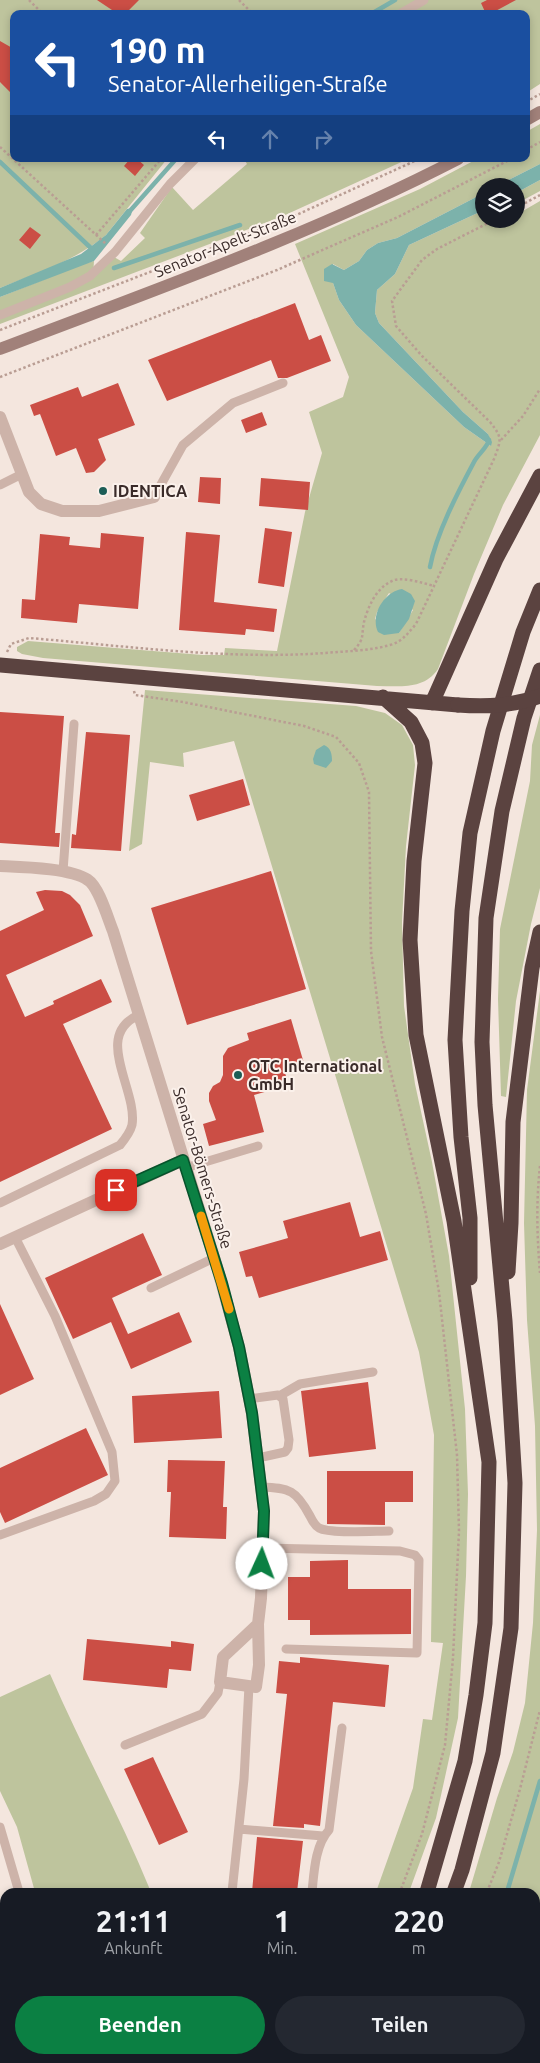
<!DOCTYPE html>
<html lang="de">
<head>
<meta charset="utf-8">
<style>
	body { margin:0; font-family:Ubuntu,sans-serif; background:#242831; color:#f1f3f6; height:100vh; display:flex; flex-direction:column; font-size:19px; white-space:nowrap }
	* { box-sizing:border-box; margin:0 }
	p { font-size:16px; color:#9ea1a6 }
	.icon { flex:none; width:28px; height:28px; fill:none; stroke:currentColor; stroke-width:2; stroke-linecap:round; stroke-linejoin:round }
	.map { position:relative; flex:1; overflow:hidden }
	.details { position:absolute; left:0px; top:1888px; width:540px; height:176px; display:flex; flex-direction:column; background:#171b24; border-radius:15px 15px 0 0; box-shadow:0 2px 8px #0003 }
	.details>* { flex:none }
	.banner { position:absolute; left:10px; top:10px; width:520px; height:152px; border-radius:10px; box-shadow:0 2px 8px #0003; background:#1a4fa0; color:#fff; overflow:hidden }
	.controls { position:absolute; left:475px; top:178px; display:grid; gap:10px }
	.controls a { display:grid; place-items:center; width:50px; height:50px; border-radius:50%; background:#171b24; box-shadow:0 2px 8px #0003; font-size:25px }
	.pin { position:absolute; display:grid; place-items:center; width:42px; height:42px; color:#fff; margin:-21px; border-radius:10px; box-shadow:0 2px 8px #0006 }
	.me { position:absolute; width:55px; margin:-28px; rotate:2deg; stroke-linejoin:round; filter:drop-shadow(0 0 4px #0008) }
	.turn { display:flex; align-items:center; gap:18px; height:105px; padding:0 15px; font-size:22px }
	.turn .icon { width:65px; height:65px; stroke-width:2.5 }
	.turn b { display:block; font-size:35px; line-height:42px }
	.lanes { display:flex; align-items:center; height:48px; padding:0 15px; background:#0003; justify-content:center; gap:25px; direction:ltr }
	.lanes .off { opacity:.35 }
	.eta { display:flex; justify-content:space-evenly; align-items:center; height:85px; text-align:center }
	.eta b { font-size:30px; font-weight:600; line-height:35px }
	.button { display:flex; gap:10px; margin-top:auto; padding:10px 15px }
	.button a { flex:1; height:58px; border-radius:30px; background:#0b8043; color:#fff; font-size:20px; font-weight:600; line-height:58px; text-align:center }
	.button a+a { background:#242831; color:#f1f3f6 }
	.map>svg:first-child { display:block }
	.green { fill:#bec49d; fill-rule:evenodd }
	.water { fill:#7cb2ab }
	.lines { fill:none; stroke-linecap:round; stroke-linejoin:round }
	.stream { stroke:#7cb2ab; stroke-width:4.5 }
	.building { fill:#cb4e45 }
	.path { stroke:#b99d93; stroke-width:2.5; stroke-dasharray:2.5 2.5; stroke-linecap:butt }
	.lane { stroke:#cdb3a9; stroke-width:9 }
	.street { stroke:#cdb3a9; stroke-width:12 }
	.secondary { stroke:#a1817a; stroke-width:12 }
	.highway { stroke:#5b4340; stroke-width:15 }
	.highway-bridge { stroke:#5b4340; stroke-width:15 }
	.route-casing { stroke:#07532c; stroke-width:12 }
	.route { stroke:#0b8043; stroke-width:9 }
	.slow { stroke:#f59e0b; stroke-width:9 }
	.poi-dot { fill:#1c5d56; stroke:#fbf1eb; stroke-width:2 }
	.labels { text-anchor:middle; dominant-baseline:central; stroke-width:4; stroke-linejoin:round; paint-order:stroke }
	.street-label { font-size:16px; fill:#3a2b29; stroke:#fbf1eb }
	.poi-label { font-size:16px; font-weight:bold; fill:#3a2b29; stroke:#fbf1eb; text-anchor:start }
</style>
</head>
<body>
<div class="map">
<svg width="540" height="2063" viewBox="0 0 540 2063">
	<rect width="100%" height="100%" fill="#f4e6de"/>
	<path class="green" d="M0,0H540V84L526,93V14H14V159H167L106,235C75,261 37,273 0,288Z
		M540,124V164L497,186H484V193L397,238L378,243L367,250L359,261L344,270L333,264V283L339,300L356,325L464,427L491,446L488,434L463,412L379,323L375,313L377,290L395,274L409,245L484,210V219H516V215L540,201V435L503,505L474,574L438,669C424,690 400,686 377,686L43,658L22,654L17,651V647L28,641L203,655H224L225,648L277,651L305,512L322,453L309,412L343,397L349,377L295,244L420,189L477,159H526V132ZM389,593L413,610L399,633L375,619L377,612Z
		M244,159H408L283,216L0,324V297L83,264L94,261L93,276L114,257L121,261L145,238L140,233L172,187L193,210L247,164Z
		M540,180V191L516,204V193Z
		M145,690L356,706L385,713L402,725L413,745L415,765L406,846L402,922L404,1006L415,1084L432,1162L449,1256L465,1409L468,1494L466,1576L458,1718L436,1818L409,1892H376L413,1788L423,1719L432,1720L443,1643L431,1642L434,1435L419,1352L234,741L183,753L184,767L150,762L142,844L129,851Z
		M540,715V888L531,924L516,1001L506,1097L501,1096L498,999L500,929L530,781L532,745Z
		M540,991V2063H397L400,2059H535V1892H469L497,1798L513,1752L525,1703L533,1623L537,1530L535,1426L527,1320L524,1223L527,1090Z
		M50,1674C82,1748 121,1818 151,1892H35L17,1827L0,1791V1697Z
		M62,2059H170L179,2063H61Z"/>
	<path class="water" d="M540,164V180L516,193V186H497Z
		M484,193V210L409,245L395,274L377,290L375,313L379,323L463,412L488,434L492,442L491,446L464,427L356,325L339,300L333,283L324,281V269L332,264L344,270L359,261L367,250L378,243L397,238Z
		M133,208L131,215L94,261L0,297V288L81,254L106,235L127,209Z
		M402,589L411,594L415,601L409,619L399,633L384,635L378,632C370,615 384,592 402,589Z
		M324,745C331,748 332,754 332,761L326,768L314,764L313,759L316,750Z"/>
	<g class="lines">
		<path class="stream" d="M371,14L395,0
			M0,162L93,250
			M129,212L176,159
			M114,268L240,225
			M430,567C436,534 458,492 474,462C478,454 487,448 489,440
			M507,1892L540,1781
			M535,1962L540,1952
			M127,2059L135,2063
			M437,2063L439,2059
			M471,2063L474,2059"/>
	</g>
	<path class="building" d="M97,0H139L125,14H118Z
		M487,0H516L490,14H486L481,3Z
		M0,41L14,49V96L0,82Z
		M130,159H137L144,165L135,176L124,166Z
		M30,227L41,235L30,249L19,240Z
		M295,303L309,340L321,335L331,361L287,378H278L271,360L167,401L148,360Z
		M118,383L135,425L98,439L106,460L94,472L86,473L76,448L56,456L40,414L34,416L30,405L78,387L82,397Z
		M262,412L267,425L246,433L241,420Z
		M200,477L221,478L220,504L198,502Z
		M261,478L310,482L308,510L259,506Z
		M265,528L292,532L284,587L258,583Z
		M186,532L220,535L214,602L277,609L274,632L246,629L245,635L179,630Z
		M101,533L144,537L138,609L79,604L77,623L21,618L22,599L35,600L40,534L70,537L69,545L100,548Z
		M0,712L64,716L55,833H60L59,847L0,843Z
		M86,732L130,735L121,851L71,848L72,834L76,835Z
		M243,779L250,805L197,821L189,795Z
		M271,871L306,989L187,1025L151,908Z
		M45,890L62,891L70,895L80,905L93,936L6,975L25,1017L54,1004L53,1001L101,979L112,1002L63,1024L112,1129L0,1182V931L44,910L36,892Z
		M291,1019L305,1067L285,1073L289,1085L254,1095L264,1132L209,1146L203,1124L216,1120L209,1101V1093L213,1086L220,1082L223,1075V1056L228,1048L249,1040L247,1033Z
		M350,1202L360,1237L380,1231L388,1260L259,1298L252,1276L246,1277L239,1252L288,1238L283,1221Z
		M143,1233L162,1275L112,1298L128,1334L179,1312L192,1342L131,1369L111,1322L73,1339L45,1278Z
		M0,1304L34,1379L0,1395Z
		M368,1382L376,1449L309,1457L301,1391Z
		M219,1391L222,1438L134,1443L132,1396Z
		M86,1428L108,1475L5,1523L0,1512V1468Z
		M168,1460L225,1461L223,1507H227L226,1539L169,1537L171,1492H167Z
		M327,1471H413V1502H385V1525L327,1524Z
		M348,1560V1589H411V1634L310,1635V1620H288V1577H310V1561Z
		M87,1639L171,1647V1641L194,1644L191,1671L169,1669L167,1688L83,1680Z
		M300,1657L389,1665L385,1707L333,1702L320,1826L304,1824V1828L273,1826L287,1694L276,1693L279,1661L300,1663Z
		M153,1757L188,1832L159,1845L124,1769Z
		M257,1837L303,1841L297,1892H252Z"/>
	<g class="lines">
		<path class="path" d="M29,0L43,14
			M239,0L253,14
			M526,102L540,94
			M0,147L106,244
			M526,150L540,142
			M516,208L540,195
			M96,235L161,159
			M0,330L292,217L419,159
			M0,377L277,270L398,217L511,159
			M501,440L523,416L540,389
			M354,650C365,638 361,637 364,622C368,607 376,588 392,581C401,576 423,583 434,586
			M7,652L11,644L29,638C127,646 227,660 325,653C347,651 369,651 390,645C402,642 408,633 416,624L494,459C501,440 503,438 490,422L422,356L396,326L392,301L422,260L437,249L496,219
			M134,691L135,695L183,702L304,726L336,737L359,763L369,792L371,951L382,1037L426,1214L439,1292L457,1455L459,1531L453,1658L445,1745L422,1834L400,1892
			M540,1166C536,1202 537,1237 540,1273
			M487,1892L499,1862L520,1789L540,1710
			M535,2032L540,2024
			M324,2063L326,2059
			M416,2063L419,2059
			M517,2063L519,2059"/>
		<path class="lane" d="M400,14L424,0
			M0,315L70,287L90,276L115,252L170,184L195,159
			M0,485L22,474
			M154,497L183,445L233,403L283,383
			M63,871L74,724
			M185,1168L258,1146
			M0,1203L120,1145C125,1139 130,1133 132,1125C138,1090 92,1035 139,1015
			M151,1288L214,1258
			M281,1395L300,1384L373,1372
			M249,1399L278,1395L283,1399L289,1440L288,1448L285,1452L258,1458
			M261,1487C290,1488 296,1490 310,1516C312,1520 314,1525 319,1528C330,1534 375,1531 389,1531
			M0,1535L94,1501L106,1494L115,1481L112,1452L55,1316L15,1237
			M263,1548L400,1551L415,1555L419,1560L417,1653L286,1649
			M125,1745L202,1714L218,1693L220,1682
			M0,1827L19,1892
			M239,1829L323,1836
			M232,1892L244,1779L249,1686
			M312,1892C314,1873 315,1845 329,1830L342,1728
			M25,2063L26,2059"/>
		<path class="street" d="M0,417L29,492L41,504L62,511H99L154,497
			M0,866C21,867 71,868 88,880C99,887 108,919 113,931L217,1267L239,1347L252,1413L264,1511L261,1598L258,1624L259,1665L256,1687L220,1682L223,1657L258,1624
			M0,1244L183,1160"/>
		<path class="secondary" d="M526,120L540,112
			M0,349C154,290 311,235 458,159"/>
		<path class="highway" d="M0,665L458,705
			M383,697L411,722L422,743L425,763L414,861L410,940L416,1035L454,1221L489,1462L485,1623L476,1695L465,1761L427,1892
			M432,703L496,559L540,476
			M508,1272L511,1223L513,1122L532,968L540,932
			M470,1278V1218L461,1137L455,1040L462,911L470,833L493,731L523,632L540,590
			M454,1892L462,1870L493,1753L511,1628L515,1483L505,1321L485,1105L482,1042L486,918L502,811L524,718L540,670
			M351,2063L353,2059
			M381,2063L384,2059"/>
		<path class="highway-bridge" d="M458,705C487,707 513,706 540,696"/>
	</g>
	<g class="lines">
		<defs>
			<path id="route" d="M116,1190L183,1160L222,1283L239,1347L252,1413L264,1511L262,1564"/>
		</defs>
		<use href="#route" class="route-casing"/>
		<use href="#route" class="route"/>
		<path class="slow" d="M201,1216L229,1309"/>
	</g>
	<g class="poi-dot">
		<circle cx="103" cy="491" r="5"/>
		<circle cx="238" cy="1075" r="5"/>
	</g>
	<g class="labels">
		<g class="street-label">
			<text transform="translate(225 244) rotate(-22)">Senator-Apelt-Straße</text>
			<text transform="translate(203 1168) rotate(73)">Senator-Bömers-Straße</text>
		</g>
		<g class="poi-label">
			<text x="113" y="491">IDENTICA</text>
			<text x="248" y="1066">OTC International<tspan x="248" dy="18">GmbH</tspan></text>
		</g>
	</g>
</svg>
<div class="controls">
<a><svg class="icon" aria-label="layers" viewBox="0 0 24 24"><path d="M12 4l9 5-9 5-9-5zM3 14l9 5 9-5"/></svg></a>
</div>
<div class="pin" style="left:116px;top:1190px;background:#d93025"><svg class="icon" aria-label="arrive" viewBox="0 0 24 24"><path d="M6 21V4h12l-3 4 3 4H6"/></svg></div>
<svg class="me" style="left:262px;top:1564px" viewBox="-20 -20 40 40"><circle r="19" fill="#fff"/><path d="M0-13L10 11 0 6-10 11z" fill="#0b8043"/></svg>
<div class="banner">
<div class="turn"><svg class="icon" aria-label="left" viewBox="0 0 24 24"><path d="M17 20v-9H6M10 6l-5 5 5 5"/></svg><div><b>190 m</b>Senator-Allerheiligen-Straße</div></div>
<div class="lanes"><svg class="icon" aria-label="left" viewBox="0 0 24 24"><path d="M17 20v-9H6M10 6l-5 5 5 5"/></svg><svg class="icon off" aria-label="ahead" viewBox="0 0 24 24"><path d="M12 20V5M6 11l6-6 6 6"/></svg><svg class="icon off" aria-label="right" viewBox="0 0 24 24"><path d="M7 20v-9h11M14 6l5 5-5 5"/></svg></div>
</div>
<section class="details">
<div class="eta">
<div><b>21:11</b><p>Ankunft</p></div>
<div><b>1</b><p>Min.</p></div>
<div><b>220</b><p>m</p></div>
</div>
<div class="button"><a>Beenden</a><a>Teilen</a></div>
</section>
</div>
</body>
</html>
